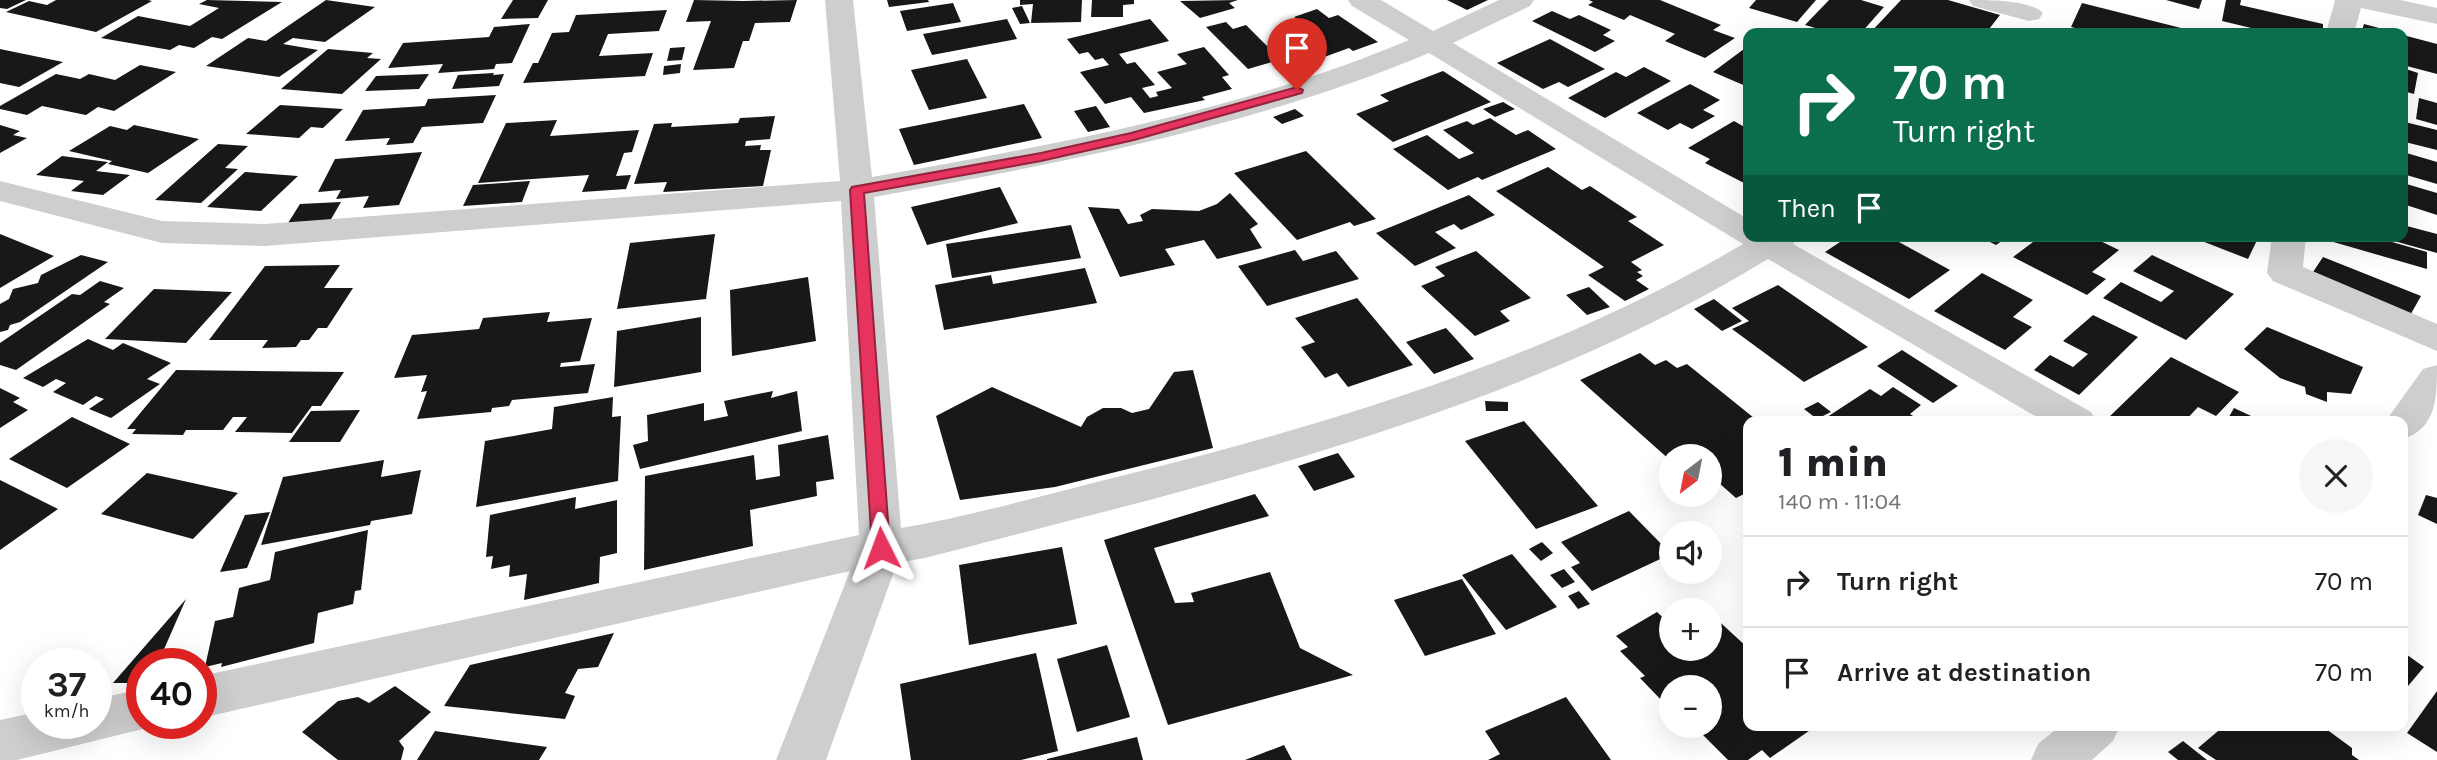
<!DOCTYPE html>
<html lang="en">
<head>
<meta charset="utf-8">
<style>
	body { margin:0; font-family:Karla,sans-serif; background:#f6f6f6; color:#202124; height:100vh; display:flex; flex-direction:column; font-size:26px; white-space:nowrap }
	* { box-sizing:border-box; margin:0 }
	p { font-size:23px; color:#757577 }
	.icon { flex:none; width:38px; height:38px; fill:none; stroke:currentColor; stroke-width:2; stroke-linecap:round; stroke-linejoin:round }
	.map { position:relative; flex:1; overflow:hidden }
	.sheet { position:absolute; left:1743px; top:416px; width:665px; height:315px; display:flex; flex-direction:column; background:#fff; border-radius:14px; box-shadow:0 7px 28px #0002 }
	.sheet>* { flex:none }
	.top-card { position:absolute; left:1743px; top:28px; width:665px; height:214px; border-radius:14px; box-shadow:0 7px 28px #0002; background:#0b6e4f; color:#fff; overflow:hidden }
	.needle { width:46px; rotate:212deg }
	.fabs { position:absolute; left:1659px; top:444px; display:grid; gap:14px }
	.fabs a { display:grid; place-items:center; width:63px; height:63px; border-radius:50%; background:#fff; box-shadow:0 7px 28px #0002; font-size:35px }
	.speed { position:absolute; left:21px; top:648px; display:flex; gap:14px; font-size:35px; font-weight:700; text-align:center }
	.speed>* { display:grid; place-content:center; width:91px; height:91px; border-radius:50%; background:#fff; box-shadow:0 7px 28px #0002; line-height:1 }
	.speed small { font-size:18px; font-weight:400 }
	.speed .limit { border:10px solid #d22; background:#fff; color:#111 }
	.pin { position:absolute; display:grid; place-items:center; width:60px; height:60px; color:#fff; margin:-72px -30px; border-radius:50% 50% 50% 0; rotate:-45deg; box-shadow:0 0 7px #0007 }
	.pin .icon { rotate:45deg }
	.me { position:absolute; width:77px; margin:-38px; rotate:357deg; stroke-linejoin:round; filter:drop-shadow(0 0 5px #0008) }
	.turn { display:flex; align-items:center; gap:24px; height:147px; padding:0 35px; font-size:32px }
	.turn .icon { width:91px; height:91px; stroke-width:2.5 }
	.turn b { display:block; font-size:49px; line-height:60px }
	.then { display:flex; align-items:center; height:66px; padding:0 35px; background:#0003; gap:14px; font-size:26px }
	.round { display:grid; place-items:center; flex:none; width:74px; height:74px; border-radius:37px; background:#f6f6f6 }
	.overview { display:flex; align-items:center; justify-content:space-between; height:119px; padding:0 35px }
	h1 { font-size:42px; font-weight:800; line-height:52px }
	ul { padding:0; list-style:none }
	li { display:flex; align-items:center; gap:21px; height:91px; padding:0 35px; border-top:2px solid #e0e0e0 }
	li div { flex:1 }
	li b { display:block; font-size:26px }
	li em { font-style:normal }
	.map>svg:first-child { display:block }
	.building { fill:#181818 }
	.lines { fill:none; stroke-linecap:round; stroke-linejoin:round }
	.minor { fill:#cecece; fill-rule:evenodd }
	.route { fill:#e6345e; stroke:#96223d; stroke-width:2 }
</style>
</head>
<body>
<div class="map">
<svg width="2437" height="760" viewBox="0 0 2437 760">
	<rect width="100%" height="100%" fill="#fff"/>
	<path class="building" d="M0,0H26L7,9L0,8Z
		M56,0H148L152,1L96,32L6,12L29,1L47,5Z
		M207,0L282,2L222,39L212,37L194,48L179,45L170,50L101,38L138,16L190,26L219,8L199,4Z
		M326,0L375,7L325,42L293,38L283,44L318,50L279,77L206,66L248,38L266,41Z
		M513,0H548L538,18L501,19Z
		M694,0L743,1L797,0L790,22L755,23L749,41H743L734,68L693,70L711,21L686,22Z
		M887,0H928L929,2L889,7Z
		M1020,0H1082L1081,22L1031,23L1033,4L1020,5Z
		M1092,0H1134V4L1123,5V17H1091Z
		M1238,0L1229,3L1235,8L1200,18L1180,1Z
		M1447,0H1488L1467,10Z
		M1589,0H1660L1721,25L1713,30L1735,38L1705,58L1665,41L1675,34L1630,15L1624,20L1588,5L1593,2Z
		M1756,0H1816L1797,22L1749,8Z
		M1829,0H1861L1884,7L1861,33H1832L1805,25Z
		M1901,0H1948L2000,15L1986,33H1870Z
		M2166,0H2202L2199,9Z
		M2226,0H2241L2240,5L2323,24V33H2272L2222,21Z
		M953,3L961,22L907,31L900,11Z
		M2082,3L2189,30L2188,33H2094L2071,27Z
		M1022,6L1030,23L1020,24L1012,8Z
		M1317,9L1329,18L1338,15L1378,42L1353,51L1349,48L1294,68L1282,59L1248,69L1206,27L1226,22L1233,29L1246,25L1279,58L1290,54L1275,42L1312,29L1294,17Z
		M667,10L659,31L608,34L599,56L653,53L645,76L523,83L533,63H538L552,33L569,32L576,15Z
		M1552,11L1570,19L1579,15L1611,30L1603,35L1615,41L1595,52L1532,21Z
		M1007,19L1017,39L932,55L923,34Z
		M1150,19L1169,41L1119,54L1127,64L1135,62L1155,85L1142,88L1150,98L1158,96L1156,92L1172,88L1157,72L1187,64L1177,54L1204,47L1229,75L1222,77L1232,89L1202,97L1205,100L1144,113L1131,97L1105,104L1080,72L1109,65L1103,58L1095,60L1088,52L1079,54L1067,39Z
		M530,24L512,63L496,64L494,69L438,73L443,64L388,68L403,43L489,37L494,27Z
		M2364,24L2394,32V33H2361Z
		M2403,35L2437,44V74L2403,65Z
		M1550,39L1605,69L1568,87L1559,82L1543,89L1497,63Z
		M1748,46V87L1713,72Z
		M685,47L682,60L667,61L670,48Z
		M0,49L63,62L19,87L0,83Z
		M328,49L373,53L367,58L381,59L342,94L281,89Z
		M967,59L987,98L929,110L911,70Z
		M681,64L680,73L663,75L664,66Z
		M140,65L176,72L114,111L98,107L86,115L42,106L27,115L0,109V106L56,74L80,79L89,74L115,80Z
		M1644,67L1671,81L1605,118L1568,98L1616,72L1626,77Z
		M2403,68L2418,73L2414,94L2403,91Z
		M1443,71L1491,102L1393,142L1356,114L1389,101L1380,95Z
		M494,73L493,75L504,74L499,86L452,89L458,75Z
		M429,74L419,89L365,91L376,76Z
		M1690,84L1720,100L1703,110L1715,116L1692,129L1680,123L1668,130L1637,113Z
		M496,95L483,123L422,127L413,143L386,145L390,138L345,141L363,110L425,106L428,99Z
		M2419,98L2437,103V125L2416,119Z
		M1503,102L1515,109L1495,117L1483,109Z
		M1024,104L1042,138L914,165L899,129Z
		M280,105L343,109L323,128L311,127L299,138L246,134Z
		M1096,106L1110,127L1088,132L1074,111Z
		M1295,109L1304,116L1282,124L1273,117Z
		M775,116L770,139L746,141L745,146L761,145L760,150H771L763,186L663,192L667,182L634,184L654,124L672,123L671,127L738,123L740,118Z
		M1490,118L1516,135L1528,130L1556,149L1482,180L1478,177L1448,190L1393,149L1427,135L1459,159L1474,153L1443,130L1467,121L1473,125Z
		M557,120L550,136L639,130L632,152L624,153L616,176L631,175L626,189L582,192L589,175L478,183L506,123Z
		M1734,121L1748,129V185L1705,163L1710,159L1688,148Z
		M2405,122L2437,130V150L2405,142Z
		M0,125L20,131L13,135L27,138L0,153Z
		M134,125L199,139L148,173L108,164L112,161L69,151L110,126L127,130Z
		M218,144L248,146L225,168L238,169L201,203L155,200Z
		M1306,151L1376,219L1354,226L1350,222L1297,240L1234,173Z
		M422,152L399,205L363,208L369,196L336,199L341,190L318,192L335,159Z
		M2403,152L2437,162V184L2403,174Z
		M62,156L108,162L96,171L130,175L103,195L71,191L84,181L36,175Z
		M1548,167L1582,190L1590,186L1637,217L1628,221L1664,245L1631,262L1642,270L1637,272L1643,276L1636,280L1649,289L1625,301L1588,275L1604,267L1496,191Z
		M245,172L298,176L261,211L207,207Z
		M530,181L522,202L463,206L473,185Z
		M2403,183L2437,193V215L2403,204Z
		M1000,187L1018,223L927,245L911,207Z
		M1230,193L1258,224L1250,229L1262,248L1217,259L1204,240L1165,249L1175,265L1120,277L1088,207L1119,209L1128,224L1143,221L1140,215L1152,209L1199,211L1217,204Z
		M1469,195L1495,215L1461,230L1454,224L1435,232L1456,248L1415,266L1376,233Z
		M341,202L330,221L288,223L300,204Z
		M1071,225L1081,258L952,278L946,244Z
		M2403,225L2437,234V253L2380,237L2403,236Z
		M0,234L54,256L0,288Z
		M715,234L706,299L617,309L630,243Z
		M1849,236H1888L1950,270L1909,299L1825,252Z
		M1978,236H2009L1996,245Z
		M2041,236H2090L2119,250L2092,272L2106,279L2087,295L2013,257Z
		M2189,236H2259L2248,259Z
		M2371,236L2427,252V269L2316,237Z
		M1295,250L1303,261L1336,251L1359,279L1267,306L1238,266Z
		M1476,251L1531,298L1500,311L1510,321L1475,336L1421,286L1445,276L1435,267Z
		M81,255L108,262L20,322L10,325L8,330L0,332V304L9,299L13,289L38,283L41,275Z
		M2152,255L2234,294L2186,340L2103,298L2121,282L2161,302L2174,291L2133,271Z
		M2323,257L2421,296L2408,319L2309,278Z
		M340,265L324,288H353L327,328H318L309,340H301L296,347L262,348L268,340H209L265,266Z
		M1085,268L1097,303L944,330L935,285L991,275L993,284Z
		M1982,273L2033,300L2013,317L2032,327L2005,350L1934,311Z
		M808,277L816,341L732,356L730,290Z
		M100,281L124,288L104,302L110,304L16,370L0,365V343L72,294L80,295Z
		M1778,285L1868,347L1804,382L1732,329L1749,321L1732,308Z
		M1589,287L1610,307L1587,315L1566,295Z
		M154,289L232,292L186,343L105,339Z
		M1357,298L1413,365L1348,387L1337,373L1325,378L1301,347L1315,342L1295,318Z
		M1714,299L1742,321L1722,331L1694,309Z
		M550,312L547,322L592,318L580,361L561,363L560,367L595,364L588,393L512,400L509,406L492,408L491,412L417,419L427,391L421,392L427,375L394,378L412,335L479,329L483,318Z
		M2093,315L2138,337L2079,395L2034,370L2050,355L2073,367L2088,354L2063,341Z
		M701,317V372L614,387L617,331Z
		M2267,327L2363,367L2351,394L2327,392V402L2306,394L2305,387L2280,378L2244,349Z
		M1446,328L1474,359L1434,374L1406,342Z
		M88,339L113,350L123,343L171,363L147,379L160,384L111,418L89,409L104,399L96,396L83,405L53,392L66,383L56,379L43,387L23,378Z
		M1902,350L1958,386L1933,403L1877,366Z
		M1640,353L1655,365L1666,360L1677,368L1687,364L1759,422H1748V492L1736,498L1710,475V457H1671V461L1580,380Z
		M2171,357L2239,392L2216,416L2198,407L2184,422H2115L2108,418Z
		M176,370L344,372L321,406H312L292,433L235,432L247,417H233L223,430H186L183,435L132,434L136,429H127Z
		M1193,370L1213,448L1055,487L960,500L936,416L992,387L1081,427L1087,417L1103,408H1121L1132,413L1149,409L1174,372Z
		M1893,387L1921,405L1910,414L1922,422H1828L1824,419L1870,389L1881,396Z
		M0,388L20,398L13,402L28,410L0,428Z
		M773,391L771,398L797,391L802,431L640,469L633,445L648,441L647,415L704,403V421L728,416L724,401Z
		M613,397L612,417L621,416L618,481L476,507L485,441L552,429L554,407Z
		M1485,401L1508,402V411H1486Z
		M1818,402L1831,412L1817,419L1804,409Z
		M2234,408L2264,422H2226Z
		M360,410L340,442H289L311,411Z
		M72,417L130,444L67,488L9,459Z
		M1524,421L1598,506L1536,529L1465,441Z
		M828,435L834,479L816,482L817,496L750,510L753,546L644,570L645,476L754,455L756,480L780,476L778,445Z
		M1338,453L1355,477L1314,491L1298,466Z
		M384,460L381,477L421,470L412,514L371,521L370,525L261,545L283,477Z
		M147,473L238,493L193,539L101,514Z
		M0,480L58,509L0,550Z
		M1255,494L1269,516L1154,548L1175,603L1194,602L1191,593L1270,572L1300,648L1353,675L1168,725L1104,540Z
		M2426,495L2437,498V524L2418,515Z
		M576,497L575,509L617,500V553L600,557L599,583L524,600L527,574L509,577L510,565L491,569L493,556L486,557L490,515Z
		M1629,511L1671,554L1592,591L1571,567L1580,563L1561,542Z
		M270,512L247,568L220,572L245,515Z
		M368,530L361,590L355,591L353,604L318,613L314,643L221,667L222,663L205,667L215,621L233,617L239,588L270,580L275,552Z
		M1542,542L1553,553L1541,561L1529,549Z
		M1062,547L1077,624L969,645L959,565Z
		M1512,554L1557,607L1506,630L1462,575Z
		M1564,569L1575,582L1562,588L1550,575Z
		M1462,579L1496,634L1425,656L1394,600Z
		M1579,591L1590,604L1578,609L1568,596Z
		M186,599L158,663H142V683H113Z
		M1657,612L1671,625V649H1710V613L1748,648V726H1816L1770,758L1762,750L1748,760H1728L1694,726H1710V688H1671V704H1665L1640,678L1645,676L1620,651L1628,647L1616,636Z
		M614,633L598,667L578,669L565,693L575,696L565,719L444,706L470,665Z
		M1107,645L1130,717L1077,732L1057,659Z
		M2403,652L2424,667L2403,692Z
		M1036,653L1058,751L1021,760H911L900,684Z
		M395,686L431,712L399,741L404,748L401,760H338L302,732L338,701L358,697L369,703Z
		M2437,691V752L2407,733Z
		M1566,697L1611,760H1488L1500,754L1485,731Z
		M2224,726H2322L2352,748V755L2359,760H2216L2198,748Z
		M435,731L547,747L539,760H417Z
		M1137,737L1143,760H1047V759Z
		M2183,741L2207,760H2178L2168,752Z
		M1284,745L1292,760H1245Z"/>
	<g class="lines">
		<path class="minor" d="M825,0H853L872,177C1053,145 1238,112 1409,40L1352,6L1348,0H1381L1433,31L1499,0H1534L1530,6L1453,43L1748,219V236H1799L1793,244L2091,412L2097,422H2045L1768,259C1510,416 1214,483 925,558L897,563L826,760H776L850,571L201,718V676L859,535L841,201L265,246L162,243L0,201V181L162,221L265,224L840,181ZM1429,53L1743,244C1548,359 1331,424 1113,478C1043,495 972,516 901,528L874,197C1061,163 1253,127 1429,53Z
			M1969,0C1990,0 2030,0 2043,13L2039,19L2029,21L1973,6Z
			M2335,0H2400L2437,8V24L2361,8L2354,33H2326Z
			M2272,236H2306L2303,267L2437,324V351L2273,281L2267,273Z
			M2437,365C2437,396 2437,429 2403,439V422H2385L2423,369Z
			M142,689V723H160L159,725L17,760H0V720L37,712V723H96V699Z
			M2060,726H2120L2113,741L2092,760H2031L2038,744Z"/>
	</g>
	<path class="route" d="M1297,87L1303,90L1302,93L1134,140L1041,161L864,193L890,548L888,553H875L872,548L850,190L852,187L1041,153L1131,133Z"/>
</svg>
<div class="fabs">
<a><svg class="needle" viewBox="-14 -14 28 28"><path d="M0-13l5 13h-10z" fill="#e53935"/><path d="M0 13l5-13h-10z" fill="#757577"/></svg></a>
<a><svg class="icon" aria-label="sound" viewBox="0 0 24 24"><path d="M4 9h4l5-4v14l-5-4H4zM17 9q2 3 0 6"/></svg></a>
<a>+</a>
<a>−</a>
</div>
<div class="speed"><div>37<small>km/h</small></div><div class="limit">40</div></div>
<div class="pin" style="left:1297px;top:90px;background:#d93025"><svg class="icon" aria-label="arrive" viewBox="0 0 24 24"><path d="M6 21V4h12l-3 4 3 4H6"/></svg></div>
<svg class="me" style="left:881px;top:548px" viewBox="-20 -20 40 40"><path d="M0-17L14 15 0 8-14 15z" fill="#e6345e" stroke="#fff" stroke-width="4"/></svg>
<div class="top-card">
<div class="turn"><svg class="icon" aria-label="right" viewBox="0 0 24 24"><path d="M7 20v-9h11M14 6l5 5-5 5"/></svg><div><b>70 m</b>Turn right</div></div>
<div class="then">Then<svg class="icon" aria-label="arrive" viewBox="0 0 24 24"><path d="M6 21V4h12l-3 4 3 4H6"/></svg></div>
</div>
<section class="sheet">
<div class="overview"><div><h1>1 min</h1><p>140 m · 11:04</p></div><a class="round"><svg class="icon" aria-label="close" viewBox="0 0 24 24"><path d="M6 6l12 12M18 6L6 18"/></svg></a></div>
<ul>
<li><svg class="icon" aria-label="right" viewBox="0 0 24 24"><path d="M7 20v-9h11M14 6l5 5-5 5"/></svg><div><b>Turn right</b></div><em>70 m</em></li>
<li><svg class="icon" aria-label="arrive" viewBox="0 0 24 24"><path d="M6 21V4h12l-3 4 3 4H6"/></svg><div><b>Arrive at destination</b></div><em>70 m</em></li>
</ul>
</section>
</div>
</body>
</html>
